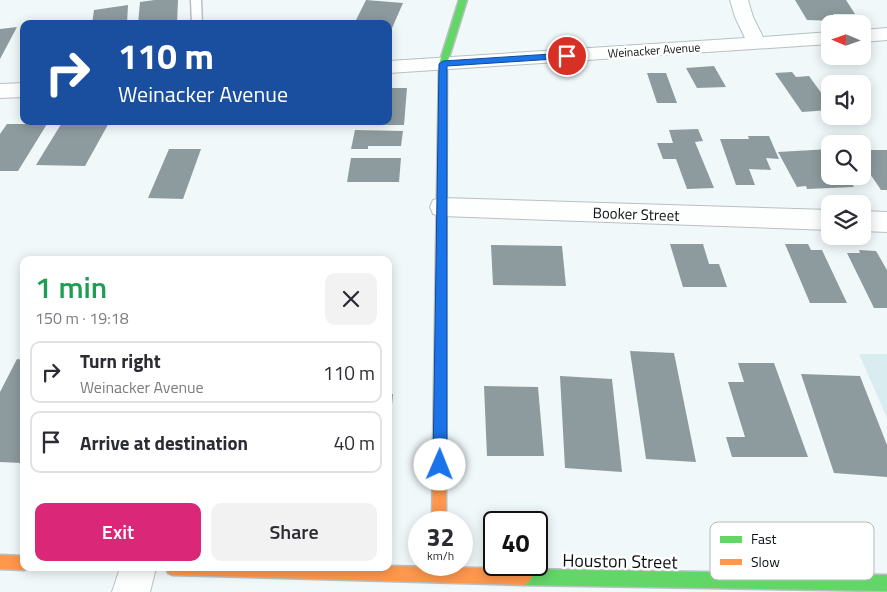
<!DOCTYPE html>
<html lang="en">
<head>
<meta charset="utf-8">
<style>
	body { margin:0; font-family:"Titillium Web",sans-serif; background:#f2f2f3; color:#2b2b33; height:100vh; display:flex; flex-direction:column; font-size:19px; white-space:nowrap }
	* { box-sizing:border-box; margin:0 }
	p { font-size:16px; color:#7c7c81 }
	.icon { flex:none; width:28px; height:28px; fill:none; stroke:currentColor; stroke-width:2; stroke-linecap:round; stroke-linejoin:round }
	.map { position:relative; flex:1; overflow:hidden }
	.drawer { position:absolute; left:20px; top:256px; width:372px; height:315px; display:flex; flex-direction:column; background:#fff; border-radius:10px; box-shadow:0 2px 12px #0003 }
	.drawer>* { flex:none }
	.banner { position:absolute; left:20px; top:20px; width:372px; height:105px; border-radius:10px; box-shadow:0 2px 12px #0003; background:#1a4fa0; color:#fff; overflow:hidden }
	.needle { width:32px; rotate:272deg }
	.controls { position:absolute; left:821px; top:15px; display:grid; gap:10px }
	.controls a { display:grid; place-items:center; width:50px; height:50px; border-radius:10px; background:#fff; box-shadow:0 2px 12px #0003; font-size:25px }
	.speed { position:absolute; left:408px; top:511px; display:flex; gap:10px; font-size:25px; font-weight:700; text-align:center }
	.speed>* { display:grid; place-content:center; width:65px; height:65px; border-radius:50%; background:#fff; box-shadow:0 2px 12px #0003; line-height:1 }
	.speed small { font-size:12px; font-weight:400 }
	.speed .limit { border:2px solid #111; border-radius:8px; background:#fff; color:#111 }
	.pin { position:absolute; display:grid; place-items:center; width:42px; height:42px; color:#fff; margin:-21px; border:2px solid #fff; border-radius:50%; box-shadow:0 1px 5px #0007 }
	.me { position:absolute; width:55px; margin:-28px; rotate:1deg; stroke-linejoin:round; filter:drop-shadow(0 0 4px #0008) }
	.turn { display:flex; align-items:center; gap:18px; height:105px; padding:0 15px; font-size:22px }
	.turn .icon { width:65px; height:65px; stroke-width:2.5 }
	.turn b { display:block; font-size:35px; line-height:42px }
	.round { display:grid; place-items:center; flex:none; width:52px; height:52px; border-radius:10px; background:#f2f2f3 }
	.headline { display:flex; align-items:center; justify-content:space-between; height:85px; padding:0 15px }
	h1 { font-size:30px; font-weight:600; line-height:38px; color:#1e9e55 }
	.action { display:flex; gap:10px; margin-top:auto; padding:10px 15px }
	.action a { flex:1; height:58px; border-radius:10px; background:#db2777; color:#fff; font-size:20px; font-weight:600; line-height:58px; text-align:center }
	.action a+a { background:#f2f2f3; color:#2b2b33 }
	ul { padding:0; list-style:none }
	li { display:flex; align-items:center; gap:15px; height:62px; margin:0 10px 8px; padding:0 5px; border:2px solid #e1e1e2; border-radius:10px }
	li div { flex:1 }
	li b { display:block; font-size:19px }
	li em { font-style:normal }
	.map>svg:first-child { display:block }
	.built { fill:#d9edf0 }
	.building { fill:#8d9b9e }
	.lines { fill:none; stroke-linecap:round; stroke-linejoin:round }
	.lane-casing { stroke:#b9c0c1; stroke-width:3 }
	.street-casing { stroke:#b9c0c1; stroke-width:2 }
	.fast-casing { stroke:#b9c0c1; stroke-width:3 }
	.slow-casing { stroke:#b9c0c1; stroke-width:3 }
	.lane { fill:#fdfefe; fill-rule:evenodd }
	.street { fill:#fdfefe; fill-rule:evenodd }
	.fast { fill:#63d668; fill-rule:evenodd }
	.slow { fill:#ff974d; fill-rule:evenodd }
	.route { fill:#1a73e8; stroke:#114b97 }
	.labels { text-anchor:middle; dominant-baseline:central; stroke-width:5; stroke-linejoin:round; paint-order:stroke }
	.far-street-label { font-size:12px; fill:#0b1213; stroke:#fff }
	.street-label { font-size:15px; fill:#0b1213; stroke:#fff }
	.near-street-label { font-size:18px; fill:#0b1213; stroke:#fff }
	.key { fill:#fff; stroke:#b6b8b8; stroke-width:1 }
	.key-label { font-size:14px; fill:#0b1213 }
</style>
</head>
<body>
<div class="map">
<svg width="887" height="592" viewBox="0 0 887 592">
	<rect width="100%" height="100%" fill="#f0f8fa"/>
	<path class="built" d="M859,354H887V418Z"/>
	<path class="building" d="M155,0H178L177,24H138L140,2Z
		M366,0L403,3L389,35V24H354Z
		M795,0H846L855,14H833L837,21L807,20Z
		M128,5L127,24H92L94,10Z
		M17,27L0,59V29Z
		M714,66L726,87L697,88L686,68Z
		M792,72L796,77L809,76L830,105V110L802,112L775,73Z
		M647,73H666L677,103H657Z
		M389,88H407L404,125H350V121H389Z
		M63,121H110L85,166L36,165Z
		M7,124H47L18,171H0V134Z
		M698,129L703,141L695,142L714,188L687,189L676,159H663L657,143H673L669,130Z
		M355,130L403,131L401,146H368V149H351Z
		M748,136H769L779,159L766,158L771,170L749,169L755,185H736L720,139H749Z
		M169,149H201L183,199L148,198Z
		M830,149V176H847L854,187L807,189L806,186L797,187L778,152Z
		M862,150H887V190H881L862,162Z
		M351,158H401L399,182H347Z
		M670,244H703L709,264H719L727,287H683Z
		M785,244H808L811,250H822L847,303H810Z
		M491,245L562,246L566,286L493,285Z
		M859,250L876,251L887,270V308H874L847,253H860Z
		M630,351L674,353L696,462L646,459Z
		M17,359L24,360V457L21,463L0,462V392Z
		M738,363H774L808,457H732L726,437H745L728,382H744Z
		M801,374L860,376L887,445V477L834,473Z
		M560,376L612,379L622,472L565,468Z
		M484,386L538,387L544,456H487Z
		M389,394H393L390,426H389Z"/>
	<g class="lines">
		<defs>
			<path id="lane" d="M191,0H201L202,24H192Z"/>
			<path id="street" d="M730,0H748L753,17L763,37L830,32V44L389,73V61L745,38L735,17Z
				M887,28V40L862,42V30Z
				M24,83V97L0,98V84Z
				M442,198L830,210V230L442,216L433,214L430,207L433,200Z
				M862,211L887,212V232L862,231Z
				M120,568H156L150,592H112Z"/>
			<path id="fast" d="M459,0H467L447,64L446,254L441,258L436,254L439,64Z
				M524,569L887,575V591L524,585L519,582L516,577L519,572Z"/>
			<path id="slow" d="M441,250L446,254V522H432L436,254Z
				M0,555L24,556V568H29L24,570L0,569Z
				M389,566L524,569L529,572L532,577L529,582L524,585L173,575L168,573L166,568H389Z"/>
		</defs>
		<use href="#lane" class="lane-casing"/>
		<use href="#street" class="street-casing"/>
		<use href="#fast" class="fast-casing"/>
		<use href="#slow" class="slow-casing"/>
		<use href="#lane" class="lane"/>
		<use href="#street" class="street"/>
		<use href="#fast" class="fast"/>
		<use href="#slow" class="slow"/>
	</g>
	<path class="route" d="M567,53L571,56L570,58L447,66V465L445,470L440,472L435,470L433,465L439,64L443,61Z"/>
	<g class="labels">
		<g class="far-street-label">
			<text transform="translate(654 50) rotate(-4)">Weinacker Avenue</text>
		</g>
		<g class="street-label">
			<text transform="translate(636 214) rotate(2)">Booker Street</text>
		</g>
		<g class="near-street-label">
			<text transform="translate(620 561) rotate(1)">Houston Street</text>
		</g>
	</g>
	<rect x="710" y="522" width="164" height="58" rx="8" class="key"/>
	<rect x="720" y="536" width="22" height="7" fill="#63d668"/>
	<rect x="720" y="559" width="22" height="6" fill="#ff974d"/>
	<g class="key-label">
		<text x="751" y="544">Fast</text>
		<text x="751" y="567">Slow</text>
	</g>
</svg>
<div class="controls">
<a><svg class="needle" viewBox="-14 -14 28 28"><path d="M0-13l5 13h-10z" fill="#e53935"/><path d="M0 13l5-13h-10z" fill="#7c7c81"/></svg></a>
<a><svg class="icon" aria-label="sound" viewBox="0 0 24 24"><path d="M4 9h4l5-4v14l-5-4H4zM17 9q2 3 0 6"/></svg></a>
<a><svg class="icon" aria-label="search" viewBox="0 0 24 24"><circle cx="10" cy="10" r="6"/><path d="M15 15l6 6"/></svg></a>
<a><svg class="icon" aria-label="layers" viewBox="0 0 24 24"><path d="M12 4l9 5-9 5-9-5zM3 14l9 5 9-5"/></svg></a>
</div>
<div class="speed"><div>32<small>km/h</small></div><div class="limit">40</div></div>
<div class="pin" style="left:567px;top:56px;background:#d93025"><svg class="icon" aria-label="arrive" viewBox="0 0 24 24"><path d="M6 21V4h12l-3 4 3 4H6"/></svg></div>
<svg class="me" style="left:440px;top:465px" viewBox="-20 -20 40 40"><circle r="19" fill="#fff"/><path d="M0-13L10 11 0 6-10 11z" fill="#1a73e8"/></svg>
<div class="banner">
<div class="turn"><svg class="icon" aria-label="right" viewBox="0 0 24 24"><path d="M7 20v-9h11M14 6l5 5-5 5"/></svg><div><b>110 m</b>Weinacker Avenue</div></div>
</div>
<section class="drawer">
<div class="headline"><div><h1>1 min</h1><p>150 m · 19:18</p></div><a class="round"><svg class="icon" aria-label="close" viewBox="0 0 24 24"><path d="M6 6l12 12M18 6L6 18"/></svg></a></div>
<ul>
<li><svg class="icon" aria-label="right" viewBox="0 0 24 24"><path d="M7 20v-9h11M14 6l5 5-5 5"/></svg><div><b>Turn right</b><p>Weinacker Avenue</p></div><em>110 m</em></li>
<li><svg class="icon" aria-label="arrive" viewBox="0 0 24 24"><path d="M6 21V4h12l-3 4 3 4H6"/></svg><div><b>Arrive at destination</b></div><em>40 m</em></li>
</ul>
<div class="action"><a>Exit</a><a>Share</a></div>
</section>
</div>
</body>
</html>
